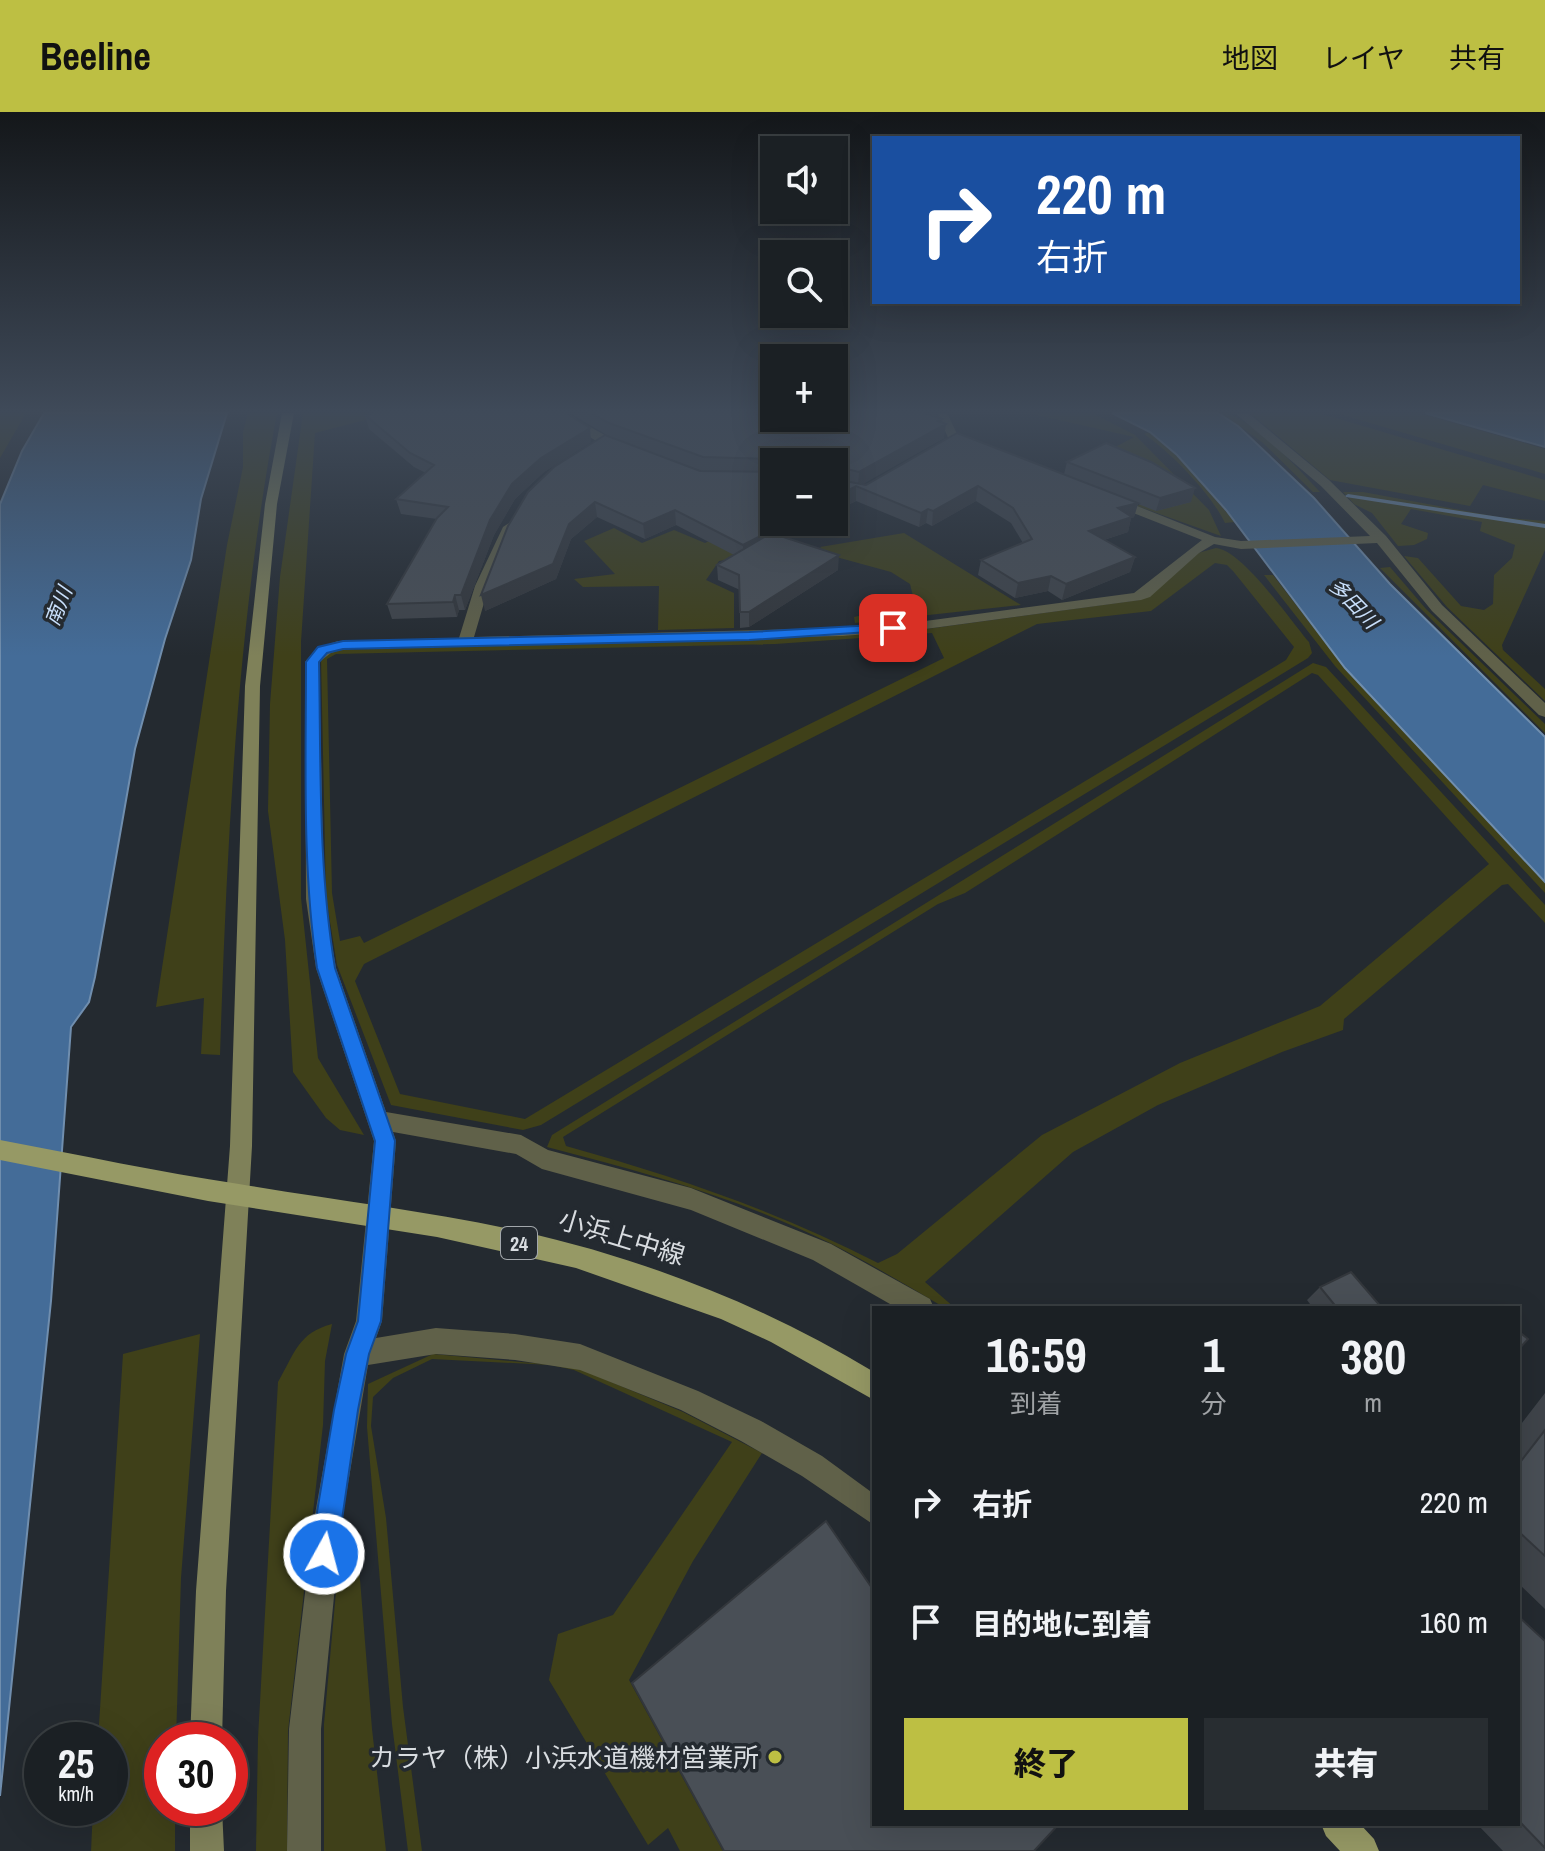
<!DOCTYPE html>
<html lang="ja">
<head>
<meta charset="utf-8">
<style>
	body { margin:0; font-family:"Archivo Narrow","Noto Sans JP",sans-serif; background:#282d31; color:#f1f3f6; height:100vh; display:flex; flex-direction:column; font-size:30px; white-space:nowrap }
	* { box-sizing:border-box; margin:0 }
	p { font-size:26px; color:#a0a3a6 }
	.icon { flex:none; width:44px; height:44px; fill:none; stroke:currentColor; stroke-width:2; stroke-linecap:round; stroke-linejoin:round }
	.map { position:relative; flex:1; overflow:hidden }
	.side { position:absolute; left:872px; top:1194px; width:648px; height:520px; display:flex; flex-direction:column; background:#1b2024; border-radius:0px; box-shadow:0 8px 32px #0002,0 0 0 2px #393e41 }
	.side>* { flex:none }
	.guide { position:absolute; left:872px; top:24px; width:648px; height:168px; border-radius:0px; box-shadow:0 8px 32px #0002,0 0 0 2px #393e41; background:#1a4fa0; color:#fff; overflow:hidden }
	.fabs { position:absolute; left:760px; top:24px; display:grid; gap:16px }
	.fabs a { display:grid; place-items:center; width:88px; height:88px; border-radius:0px; background:#1b2024; box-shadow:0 8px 32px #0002,0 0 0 2px #393e41; font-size:40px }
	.speed { position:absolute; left:24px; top:1610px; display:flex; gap:16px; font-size:40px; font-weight:700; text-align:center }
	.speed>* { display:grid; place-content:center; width:104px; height:104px; border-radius:50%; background:#1b2024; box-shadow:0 8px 32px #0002,0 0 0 2px #393e41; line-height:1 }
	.speed small { font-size:20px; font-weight:400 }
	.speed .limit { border:12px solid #d22; background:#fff; color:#111 }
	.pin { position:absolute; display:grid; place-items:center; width:68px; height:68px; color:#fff; margin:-34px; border-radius:16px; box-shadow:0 4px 12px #0006 }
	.me { position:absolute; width:88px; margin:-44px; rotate:7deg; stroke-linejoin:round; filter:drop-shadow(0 0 6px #0008) }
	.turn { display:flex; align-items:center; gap:28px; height:168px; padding:0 32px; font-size:36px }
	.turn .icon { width:104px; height:104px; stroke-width:2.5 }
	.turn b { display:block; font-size:56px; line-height:68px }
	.eta { display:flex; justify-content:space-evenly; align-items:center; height:136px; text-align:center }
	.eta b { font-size:48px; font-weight:800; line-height:56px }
	.cta { display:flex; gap:16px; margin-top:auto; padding:16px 32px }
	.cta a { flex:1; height:92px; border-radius:0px; background:#bdbf43; color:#111; font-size:32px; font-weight:800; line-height:92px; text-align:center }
	.cta a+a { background:#282d31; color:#f1f3f6 }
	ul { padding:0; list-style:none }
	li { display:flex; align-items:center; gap:24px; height:120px; padding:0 32px }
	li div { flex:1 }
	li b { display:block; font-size:30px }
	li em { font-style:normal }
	header { display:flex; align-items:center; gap:48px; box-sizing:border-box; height:112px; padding:0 40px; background:#bdbf43; color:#111 }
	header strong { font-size:38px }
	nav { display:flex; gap:44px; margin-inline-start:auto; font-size:28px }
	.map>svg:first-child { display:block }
	.green { fill:#3f4019; fill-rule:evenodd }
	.water { fill:#446c98; stroke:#708eae; stroke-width:2 }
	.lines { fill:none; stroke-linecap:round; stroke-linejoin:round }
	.stream { fill:#708eae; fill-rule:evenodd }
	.street { fill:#606149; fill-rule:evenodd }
	.secondary { fill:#7f8159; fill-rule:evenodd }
	.primary { fill:#969965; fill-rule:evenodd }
	.wall { fill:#3f444a }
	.shaded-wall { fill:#33373c }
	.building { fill:#494f56; stroke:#33373c; stroke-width:2 }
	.route { fill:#1a73e8; stroke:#114b97; stroke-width:2 }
	.poi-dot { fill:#bdbf43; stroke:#242a30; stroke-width:3 }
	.labels { text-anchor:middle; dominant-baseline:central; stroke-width:7; stroke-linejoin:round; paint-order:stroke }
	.far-water-label { font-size:20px; font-style:italic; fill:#c9e0fc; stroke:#242a30 }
	.shield { fill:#242a30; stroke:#a2a7ab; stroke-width:2 }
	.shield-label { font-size:20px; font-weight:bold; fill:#d8dce0 }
	.near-street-label { font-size:26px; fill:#d8dce0; stroke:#242a30 }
	.near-poi-label { font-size:26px; fill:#d8dce0; stroke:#242a30; text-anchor:end }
</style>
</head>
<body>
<header>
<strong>Beeline</strong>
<nav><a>地図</a><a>レイヤ</a><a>共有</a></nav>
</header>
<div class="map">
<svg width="1545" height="1739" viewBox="0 0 1545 1739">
	<rect width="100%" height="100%" fill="#242a30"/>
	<path class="green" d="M0,301H26L0,346Z
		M248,301H277C237,513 227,728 220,943L201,942L204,886L156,895L227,433L243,355V320Z
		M303,301H392L315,321L301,530V786L318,946L364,1023L340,1018L326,1006L293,960L285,828L268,699L270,592L280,465Z
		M1028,301H1092L1135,323L1209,398L1221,424L1137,394L1170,376L1108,339L1134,325Z
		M1222,301C1247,301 1302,360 1320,380H1313L1263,331Z
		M1250,301H1319L1545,368V389L1483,373L1470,394L1330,368Z
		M1336,301H1418L1545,337V362Z
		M1150,320L1177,343L1235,410L1225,411C1210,380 1171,341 1144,322Z
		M1363,380L1498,405L1545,409V438L1502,533L1503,538L1545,577V589L1447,495L1404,444L1418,446L1461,494L1484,498L1493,492L1494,463L1512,446L1515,433L1480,419L1482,410L1411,397L1401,412L1428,421L1427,427L1414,433L1398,434L1372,401L1354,392L1343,380Z
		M614,416L642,431L674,418L705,431L726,421L760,443L719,449L706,468L734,481V516L658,518L659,474L583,475L574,467L615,462L584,429Z
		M904,421L1021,493L855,511L854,505L903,494L913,484L910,472L891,460L829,443L820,435Z
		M1216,436C1242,438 1291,509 1309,530L1312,541L1308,546L541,1013L523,1018L391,993L337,853L326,785L321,547L336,538L844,524L919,518L1139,488L1148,484L1198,441ZM1215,451L1227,453L1233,459L1294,535L1286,548L525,1007L400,982L355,869L364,852L1037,512L1151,499ZM932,521L944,546L364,831L360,824L340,829L332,781L327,547L336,542L775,532Z
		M1390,455L1426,497L1545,612V621L1380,456Z
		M1264,463H1273L1345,556L1545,770V781L1335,554Z
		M1313,551L1326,555L1545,793V811L1508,772L1502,773L1344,907L1343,918L1282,940L1158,993L1073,1040L925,1170L955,1196H945C908,1174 871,1152 832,1132C742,1087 644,1060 547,1035L552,1023ZM1312,561L1318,563L1489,752L1320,894L1180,951L1042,1023L897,1142L878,1151C777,1099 674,1064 566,1034L563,1025L938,792L965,781Z
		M332,1212L325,1249L323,1313L288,1619L287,1739H256L258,1626L278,1270C295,1241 298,1221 332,1212Z
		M200,1222L181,1466L176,1628H162V1696H175V1739H91L93,1696H110V1628H98L123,1242Z
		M433,1242L575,1255L683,1300L762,1341L693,1449L629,1568L723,1739H680L668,1716L648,1733L549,1568L558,1522L613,1503L732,1330L574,1258L551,1253L432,1247L393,1266L373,1285L371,1314L386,1406L403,1595L422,1739H408L392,1612L367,1315L368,1272Z
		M357,1430L372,1617L386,1739H324V1612L340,1436Z"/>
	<path class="water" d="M44,301H227L201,387L191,448L165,527L135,637L95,865L89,890L71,915L51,1189L0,1684V392L22,339Z
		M1112,301H1218L1238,314L1314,386L1390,472L1545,625V770L1345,556L1226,398L1177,343L1150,320Z
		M1425,301H1545V335Z"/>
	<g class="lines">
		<path class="stream" d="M1348,382L1545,412V416L1346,385L1345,384Z"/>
		<path class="street" d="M552,301H565L630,337L624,340L601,332Z
			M937,301H947L959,326L978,333V337L950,330Z
			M1235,301H1248L1329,368L1386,424L1442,493L1545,591V605L1539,603L1432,499L1377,431L1241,437L1214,432L1199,441L1150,485L1141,488L918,518L843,524L343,537L331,541L319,550L324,787L336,856L386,1000L521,1023L548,1038L691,1076L831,1132L930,1187L934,1196H897L813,1148L691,1098L542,1057L516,1042L393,1020L396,1029L382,1209L376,1226L436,1216L515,1222L580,1232L698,1279L761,1309L822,1344L874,1382V1413L802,1364L741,1329L681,1298L580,1258L515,1248L436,1242L368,1253L341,1413L321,1617V1739H287L289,1617L313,1413L344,1242L356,1209L374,1029L316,856L306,787L305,550L317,536L338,529L459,526L475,474L503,415L509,411L515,415L489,474L474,525L843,516L918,510L1134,481L1202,428L1108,391L1106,388L1112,384L1215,425L1241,429L1370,424L1321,374Z"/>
		<path class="secondary" d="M282,301H294L277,392L260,574L252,1034L226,1479L222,1628H190L196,1479L230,1034L245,574L265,392Z
			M190,1696H222L224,1739H190Z"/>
		<path class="primary" d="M0,1028C80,1043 159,1060 239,1072C333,1088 427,1099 520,1119C645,1147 765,1194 874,1260V1288L771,1230L721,1207L576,1156L437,1125L208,1089L0,1048Z
			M1321,1712H1360L1374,1727L1379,1739H1340L1326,1724Z"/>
	</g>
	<path class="wall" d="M570,301H754L776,310L834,301H936V305L942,307L944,326L862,372L1064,362L1067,350L1191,390L1156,399L1138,392L1134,405L1131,406L1128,420L1104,428L1135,445L1130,460L1062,488L1048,479L1015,486L978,463L981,448L1023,431L1011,411L976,389L932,414L926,411L919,415L856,389L834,400V350H774V410H815L785,426L838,458L749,515L740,516V478L718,468L717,453L734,443L676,413L645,427L597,405L571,427L556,467L485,499L508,414L702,359L610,325Z
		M365,303L591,330L544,360L515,387L494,423L465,498H459L457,505L392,507L387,492L437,407L401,402L396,387L426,361L414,355L369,317Z
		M1320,1175L1382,1196H1313L1307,1188Z
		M1545,1281V1497L1518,1471V1316Z
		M1518,1504L1545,1529V1739H1503L1477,1712H1518Z"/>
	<path class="shaded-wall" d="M942,307L941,314L946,312L944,326L858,375L859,360Z
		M590,316L591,330L544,360L515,387L494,423L465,498L461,483L490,408L512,372L541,346Z
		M856,374V389L834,400V386Z
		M978,374L976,389L932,414L933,399Z
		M1195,376L1191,390L1156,399L1160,386Z
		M595,390L597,405L571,427L556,467L485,499L481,483Z
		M1138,391L1134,405L1131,406L1128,420L1085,434L1089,419L1118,396Z
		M928,397L926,411L919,415L921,401Z
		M675,398L676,413L645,427L643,412Z
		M787,410H815L743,448V433Z
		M839,443L838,458L749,515V500Z
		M1135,445L1130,460L1062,488L1066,472Z
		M1051,464L1048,479L1015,486L1018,471Z
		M455,483L459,498L457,505L453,490Z"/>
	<path class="building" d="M374,301H566L590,316L541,346L512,372L490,408L461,483H455L453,490L387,492L437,406L448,395L396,387L434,353L410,341L365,303Z
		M591,301H754L776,310L782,306H834V301H924L942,307L938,309L946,312L859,360L834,354V350H775L774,347L703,345L609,311Z
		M957,321L1138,391L1118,396L1132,405L1089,419L1135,445L1066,472L1051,464L1018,471L981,448L1032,427L1013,396L978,374L933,399L928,397L921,401L856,374L834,386V367L866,373Z
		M605,323L700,359L774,360V410H787L743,433L675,398L643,412L595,390L569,412L553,452L481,483L508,414L528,380L554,355Z
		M1106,331L1151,350L1195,376L1160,386L1067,350Z
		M771,421L839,443L749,500H740L739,463L717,453Z
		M1351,1160L1382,1196H1337L1320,1175Z
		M1518,1219L1528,1227L1518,1238Z
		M1545,1318V1444L1518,1419V1353Z
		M826,1409L874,1479V1712H1059L1034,1739H724L632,1571Z
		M1518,1504L1545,1529V1736L1518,1708Z"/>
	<linearGradient id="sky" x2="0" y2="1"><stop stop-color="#14171a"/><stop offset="0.55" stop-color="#3f4a59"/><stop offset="1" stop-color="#3f4a59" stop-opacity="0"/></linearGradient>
	<rect width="1545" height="544" fill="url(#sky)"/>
	<path class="route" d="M893,512L900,516L898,518L749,528L343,537L327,541L319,550C321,653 318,755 335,856L395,1029L381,1209L369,1242L358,1298L337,1442L333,1451L324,1455L314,1451L310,1442L334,1298L346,1242L358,1209L375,1029L317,856C302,755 306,652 306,550L318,535L343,529L749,520Z"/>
	<circle class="poi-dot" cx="775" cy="1645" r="8"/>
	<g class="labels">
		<g class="far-water-label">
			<text transform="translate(1354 491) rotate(46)">多田川</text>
			<text transform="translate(58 494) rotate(-69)">南川</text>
		</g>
		<rect class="shield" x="501" y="1115" width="36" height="32" rx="6"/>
		<g class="shield-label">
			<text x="519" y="1131">24</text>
		</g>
		<g class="near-street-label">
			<text transform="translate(622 1125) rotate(17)">小浜上中線</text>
		</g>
		<g class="near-poi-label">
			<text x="759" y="1645">カラヤ（株）小浜水道機材営業所</text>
		</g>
	</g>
</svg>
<div class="fabs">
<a><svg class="icon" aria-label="sound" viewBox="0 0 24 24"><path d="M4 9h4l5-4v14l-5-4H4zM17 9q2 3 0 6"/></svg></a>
<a><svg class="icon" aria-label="search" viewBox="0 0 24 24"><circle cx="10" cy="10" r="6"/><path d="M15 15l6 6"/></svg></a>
<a>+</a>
<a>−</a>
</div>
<div class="speed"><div>25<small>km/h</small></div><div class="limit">30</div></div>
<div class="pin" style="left:893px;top:516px;background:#d93025"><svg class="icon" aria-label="arrive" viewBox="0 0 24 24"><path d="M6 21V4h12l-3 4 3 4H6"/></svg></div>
<svg class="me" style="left:324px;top:1442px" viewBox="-20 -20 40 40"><circle r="17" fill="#1a73e8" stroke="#fff" stroke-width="3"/><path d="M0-11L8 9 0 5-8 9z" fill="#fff"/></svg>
<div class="guide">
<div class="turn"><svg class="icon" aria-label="right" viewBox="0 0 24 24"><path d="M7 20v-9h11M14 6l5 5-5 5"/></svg><div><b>220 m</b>右折</div></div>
</div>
<section class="side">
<div class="eta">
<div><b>16:59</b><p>到着</p></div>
<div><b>1</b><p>分</p></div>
<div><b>380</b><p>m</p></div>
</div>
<ul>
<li><svg class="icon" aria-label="right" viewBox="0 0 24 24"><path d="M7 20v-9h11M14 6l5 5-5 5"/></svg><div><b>右折</b></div><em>220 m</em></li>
<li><svg class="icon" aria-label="arrive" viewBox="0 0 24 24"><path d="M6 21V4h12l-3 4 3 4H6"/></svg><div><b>目的地に到着</b></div><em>160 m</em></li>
</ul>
<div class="cta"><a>終了</a><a>共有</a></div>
</section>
</div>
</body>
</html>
